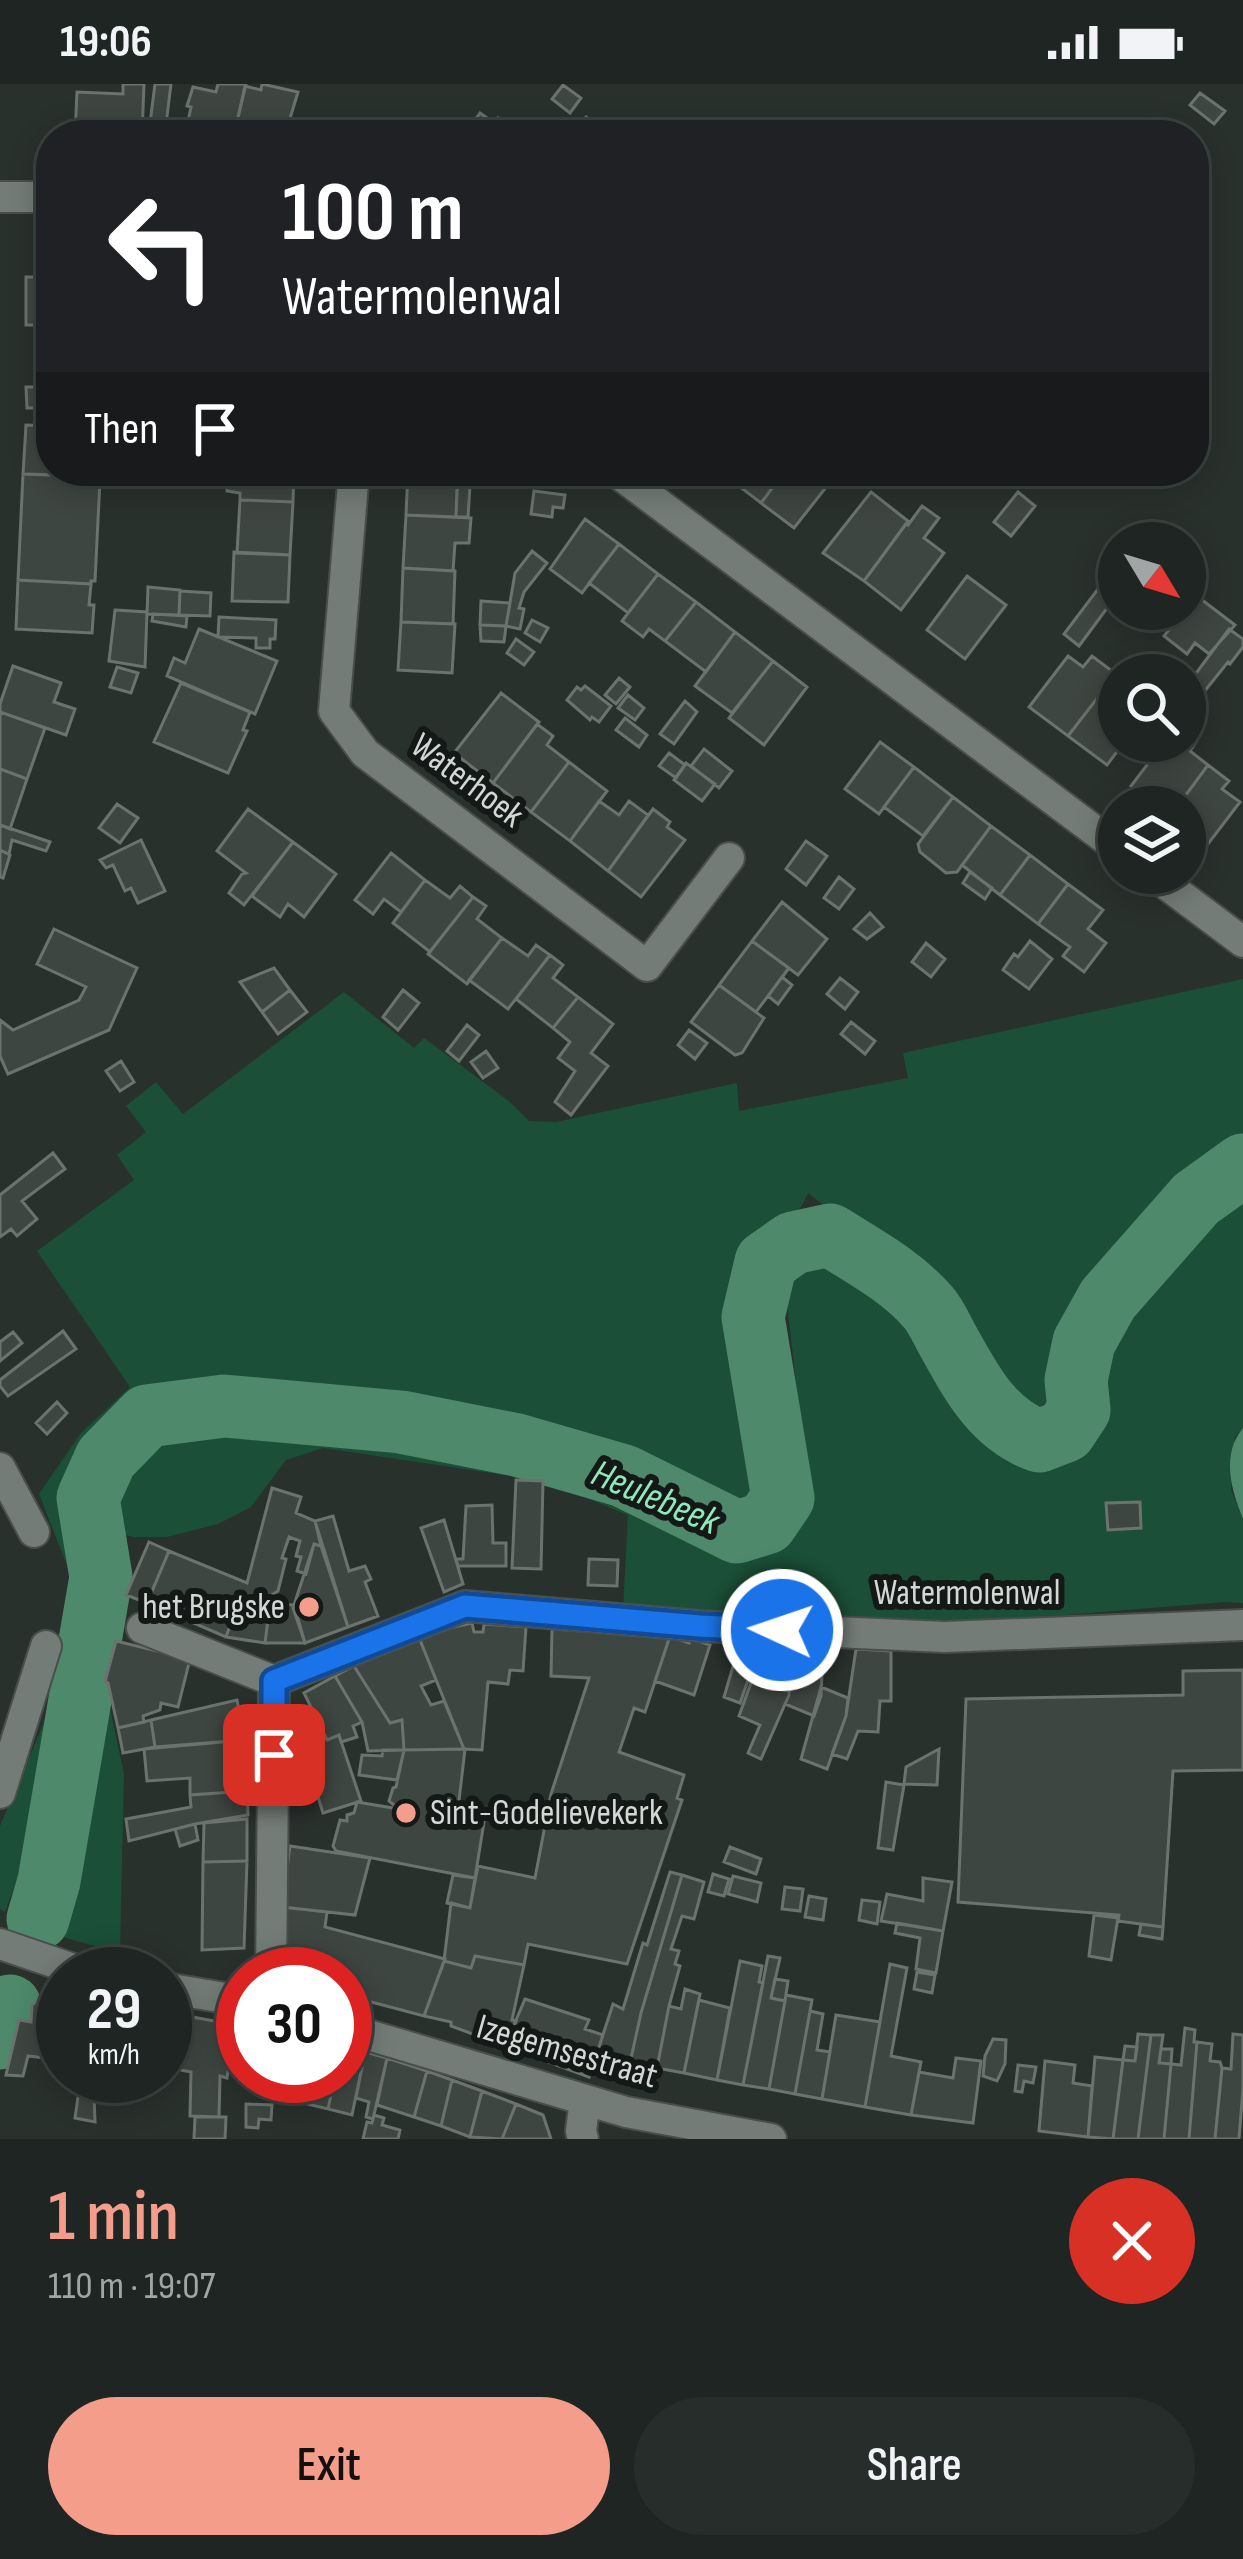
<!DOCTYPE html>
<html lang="en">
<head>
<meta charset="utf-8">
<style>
	body { margin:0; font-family:"Sofia Sans Condensed",sans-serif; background:#272d2a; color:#f1f3f6; height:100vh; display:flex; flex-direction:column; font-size:45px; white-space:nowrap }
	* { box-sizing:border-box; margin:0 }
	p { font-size:39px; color:#a1a5a5 }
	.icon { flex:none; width:66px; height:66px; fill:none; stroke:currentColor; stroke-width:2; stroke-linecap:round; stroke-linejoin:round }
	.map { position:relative; height:2055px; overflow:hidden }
	.details { display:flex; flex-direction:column; background:#1f2522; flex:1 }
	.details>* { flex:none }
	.guide { position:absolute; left:36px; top:36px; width:1173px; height:366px; border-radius:48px; box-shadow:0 6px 30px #0003,0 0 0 3px #3c4240; background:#202124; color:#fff; overflow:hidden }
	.needle { width:78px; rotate:128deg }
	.controls { position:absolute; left:1098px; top:438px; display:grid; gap:24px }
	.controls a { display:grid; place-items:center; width:108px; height:108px; border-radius:50%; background:#1f2522; box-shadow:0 6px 30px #0003,0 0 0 3px #3c4240; font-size:60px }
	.speed { position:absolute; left:36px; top:1863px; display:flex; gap:24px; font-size:60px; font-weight:700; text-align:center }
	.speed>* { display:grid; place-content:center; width:156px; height:156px; border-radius:50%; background:#1f2522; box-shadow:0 6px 30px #0003,0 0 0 3px #3c4240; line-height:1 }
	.speed small { font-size:30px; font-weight:400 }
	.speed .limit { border:18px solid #d22; background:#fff; color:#111 }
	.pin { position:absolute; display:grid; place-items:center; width:102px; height:102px; color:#fff; margin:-51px; border-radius:24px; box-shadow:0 6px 18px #0006 }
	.me { position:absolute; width:132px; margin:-66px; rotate:273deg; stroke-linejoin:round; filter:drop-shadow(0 0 9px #0008) }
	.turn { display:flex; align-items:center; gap:42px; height:252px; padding:0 48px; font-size:54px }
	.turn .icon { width:156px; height:156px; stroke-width:2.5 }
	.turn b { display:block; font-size:84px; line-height:102px }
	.then { display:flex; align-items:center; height:114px; padding:0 48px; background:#0003; gap:24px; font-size:45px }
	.round { display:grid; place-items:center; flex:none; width:126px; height:126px; border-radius:63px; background:#272d2a }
	.head { display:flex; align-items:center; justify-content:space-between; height:204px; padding:0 48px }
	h1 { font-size:72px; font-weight:600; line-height:90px; color:#f49d8b }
	.action { display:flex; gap:24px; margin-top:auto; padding:24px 48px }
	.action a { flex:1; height:138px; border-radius:72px; background:#f49d8b; color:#111; font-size:48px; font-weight:600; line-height:138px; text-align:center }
	.action a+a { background:#272d2a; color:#f1f3f6 }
	.status { display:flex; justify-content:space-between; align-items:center; height:84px; padding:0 60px; background:#1f2522; direction:ltr }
	.status svg { height:33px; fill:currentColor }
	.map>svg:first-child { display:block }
	.green { fill:#1b4f37 }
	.water { fill:#4e896b }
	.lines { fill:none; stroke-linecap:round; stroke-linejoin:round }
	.river { stroke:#4e896b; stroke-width:63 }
	.building { fill:#3e4641; stroke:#6a736e; stroke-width:3 }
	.minor-casing { stroke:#484e4b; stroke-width:34 }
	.minor { stroke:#737c76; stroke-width:30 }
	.route-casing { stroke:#114b97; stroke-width:30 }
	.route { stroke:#1a73e8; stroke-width:21 }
	.poi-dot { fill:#f49d8b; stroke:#141816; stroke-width:4.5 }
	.labels { text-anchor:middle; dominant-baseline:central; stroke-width:12; stroke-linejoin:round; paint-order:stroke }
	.street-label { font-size:36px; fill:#d3d8d5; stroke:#141816 }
	.poi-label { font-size:36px; fill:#d3d8d5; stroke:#141816; text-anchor:end }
	.water-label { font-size:39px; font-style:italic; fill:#90e9bc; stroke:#141816 }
</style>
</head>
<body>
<div class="status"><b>19:06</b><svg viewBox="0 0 49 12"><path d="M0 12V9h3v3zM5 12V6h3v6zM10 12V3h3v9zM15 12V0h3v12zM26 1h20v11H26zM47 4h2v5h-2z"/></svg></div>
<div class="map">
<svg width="1243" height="2055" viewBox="0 0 1243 2055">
	<rect width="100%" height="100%" fill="#29312d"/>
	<path class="green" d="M1243,895V1064C1172,1089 1118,1179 1073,1237C1057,1263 1060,1292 1047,1319L1031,1326L1013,1320L1003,1311L949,1208L929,1189L899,1168L862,1151L808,1109C799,1133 778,1146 761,1166C730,1204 748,1259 756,1302L737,1307L761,1389L757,1412L740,1426L553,1349L321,1313L215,1304L155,1312L116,1332L87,1377L73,1422L79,1483L68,1484L39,1410L81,1349L130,1303L37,1167L134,1096L117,1071L146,1048L126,1022L156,998L183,1030L344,908L414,964L424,954L510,1018L529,1037L556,1038L737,999L739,1027L908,994L903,969Z
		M1235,1102L1243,1106V1344L1235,1353L1231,1406L1243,1435V1519L1224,1518L942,1541L623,1527L628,1431L545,1397L323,1364L286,1376L251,1423L218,1440L167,1453H133L116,1448L106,1428L101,1406L111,1385L134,1353L188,1334L331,1339L491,1364L655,1414L724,1454L749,1462L773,1458L790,1447L804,1427L806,1385L787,1220L772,1218L777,1195L789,1179L806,1173H823L845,1180L890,1202L905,1211L932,1249L959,1320L975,1345L992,1359L1022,1375L1036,1378L1050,1375L1084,1358L1095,1342L1105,1316L1099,1284L1132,1202L1180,1150Z
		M63,1594L54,1690L5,1828L0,1825V1742Z
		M105,1601L124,1690L120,1869L59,1852Z"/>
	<path class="water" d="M1243,1344V1435C1231,1406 1221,1370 1243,1344Z"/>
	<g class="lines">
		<path class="river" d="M38,1835L49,1797L101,1493L88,1414L106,1374L147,1332L224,1322L401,1338L517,1361L624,1392L737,1448L766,1439L783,1414L753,1233L766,1178L793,1159L830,1151C865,1173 901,1192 928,1223C936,1232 941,1244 947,1255C971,1298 992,1340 1039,1357L1065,1347L1079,1326L1076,1296L1084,1258L1108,1215L1196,1115L1243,1081
			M0,1954L10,1922"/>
	</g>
	<path class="building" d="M123,0H144L142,51H75L77,8L123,10Z
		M155,0H171L165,49L149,47Z
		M218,0H246L234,51H185L191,23L187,22L193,3L216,8Z
		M262,0L298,8L285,51H234L245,2L261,6Z
		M563,1L581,14L570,29L552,15Z
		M1200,9L1225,27L1214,40L1190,21Z
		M480,29L494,39L485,51H464Z
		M586,33L605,47L602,51L574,50Z
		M498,34L514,47L511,51H485Z
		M45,174H51V241H26V193H45Z
		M26,303H51V324H27Z
		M26,341L51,342V387H104L103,393L23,390Z
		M228,387H294L293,418L240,416V409L227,407Z
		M408,387H458L456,433L406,431Z
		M725,387H785L761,419L723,390Z
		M785,387H817L831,397L794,444L761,419Z
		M23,390L95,392V396H100L95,497H91V500L18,496Z
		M457,402H470L468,433H456Z
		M534,407L565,411L563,424L553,423L552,433L531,430Z
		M871,408L908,437L864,497L823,469Z
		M1018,408L1035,422L1011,452L994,438Z
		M240,416L293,418L290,471L237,469Z
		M922,422L939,434L924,454L944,469L901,526L864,497L906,440L908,441Z
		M406,431L471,434L469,459H455L453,487L403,484Z
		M585,435L619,460L582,509L550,485Z
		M619,460L658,490L628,529L589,499Z
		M532,467L547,479L524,508L519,524L524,525L520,545L506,542L515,489Z
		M234,468L290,471L288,518L232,517Z
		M403,484L455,487L453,540L401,538Z
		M1119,486V508L1079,562L1064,550L1107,493L1111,496Z
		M658,490L696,518L665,557L649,545L643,553L622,537Z
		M967,492L1006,521L965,575L927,546Z
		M18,496L91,500L89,521H94L92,549L16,545Z
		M148,503L180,506L179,531L147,530Z
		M1185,503L1235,541L1209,570L1195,559L1187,570L1164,552L1172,542L1160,532L1166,525H1185Z
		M180,507L211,509L210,532L179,531Z
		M481,517L510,519L506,542L480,541Z
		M696,518L735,548L706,588L665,557Z
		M115,526L147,528L145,583L109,577Z
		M153,530L187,532L186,543L152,537Z
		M219,533L276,536L275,555H270V564H256V554L218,553Z
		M532,536L548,544L540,558L525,549Z
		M401,538L455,540L452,589L398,586Z
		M480,541L506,542L504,558L481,557Z
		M199,545L277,577L255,630L167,592L174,574L185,579Z
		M1229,545L1243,555V563L1230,580L1228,578L1191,624L1185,619V604Z
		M735,548L773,577L732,629L695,602Z
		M516,555L534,568L524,581L507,569Z
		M1068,572L1083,583L1092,572L1116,590L1068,652L1029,623Z
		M773,577L807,603L764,661L729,634Z
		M13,582L61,599L54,618L75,625L66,651L0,628V620Z
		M117,583L138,589L131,609L110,603Z
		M1119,586L1126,591H1119V657H1125L1107,681L1068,652Z
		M619,594L630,603L616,620L605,611Z
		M181,599L250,628L243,646L247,647L228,689L154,658Z
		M585,602L611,622L599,638L592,633L590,636L567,616L577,603L581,606Z
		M501,609L539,638L493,699L454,669Z
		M628,611L644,624L635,636L618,624Z
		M685,617L697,628L674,660L660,650Z
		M0,628L45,644L27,695L0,685Z
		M625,634L647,651L639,663L616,646Z
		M537,640L553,652L547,661L569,678L531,728L493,699Z
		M1185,650L1196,658L1190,667L1208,681L1177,723H1159L1131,702L1163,660L1167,657H1185Z
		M880,658L914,683L879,730L845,705Z
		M704,665L732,687L719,704L691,682Z
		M669,669L685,681L676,694L659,682Z
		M569,678L607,707L570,757L531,728Z
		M686,679L715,700L702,717L674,696Z
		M1208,681L1229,697L1222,705L1240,718L1208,760L1185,743V723H1177Z
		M914,683L953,713L923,752L884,723Z
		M0,685L27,695L10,745L0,741Z
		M953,713L991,742L957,788L946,789L920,768L918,760Z
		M599,717L619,731L629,717L648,731L608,787L570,757Z
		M117,720L138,734L120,759L99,744Z
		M248,725L293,758L244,821L229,809L242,790L246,789L217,767Z
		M653,725L670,738L667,743L685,756L641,813L608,787Z
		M0,741L50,758L46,767L12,756L9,770L0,766Z
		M991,742L1030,771L1000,811L962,781Z
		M141,756L165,807L138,819L131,804L125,807L113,781L106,784L100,776Z
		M806,757L827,772L806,801L786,785Z
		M293,758L336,790L304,833L288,820L280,833L252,812Z
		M0,766L10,771L3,794L0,793Z
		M391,769L425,796L401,828L384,815L373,830L355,816Z
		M1030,771L1068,800L1038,840L1000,811Z
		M970,788L992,804L985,815L963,799Z
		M839,793L854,805L839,825L824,814Z
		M425,796L450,814L460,802L473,813L430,868L393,839Z
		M1068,800L1103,826L1088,845L1106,859L1084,888L1063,872L1070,863L1038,840Z
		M473,813L486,822L477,835L502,854L467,900L428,870Z
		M782,818L827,855L798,891L752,857Z
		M870,829L883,843L867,855L854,845Z
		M54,845L137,884L109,946L8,990L0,972V936L13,946L79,916L86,903L37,880Z
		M502,854L528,872L536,861L550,871L508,925L469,896Z
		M752,857L789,884L756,928L719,901Z
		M1030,857L1052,875L1029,905L1003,886L1014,870L1018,873Z
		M926,859L945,875L931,893L912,878Z
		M550,871L563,881L553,894L578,913L553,944L516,915Z
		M274,884L290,906L262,928L240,898Z
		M782,893L792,901L778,920L768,912Z
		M840,894L858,908L845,925L827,910Z
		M719,901L764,934L742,969L735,971L691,938Z
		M290,906L307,928L278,950L262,928Z
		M403,906L419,919L398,946L383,933Z
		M578,913L613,940L591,969L608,982L571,1031L555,1018L575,987L558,974L570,958L553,944Z
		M851,938L875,957L865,970L841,950Z
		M467,941L479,951L459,977L447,967Z
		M689,946L707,959L695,975L678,961Z
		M486,967L498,984L483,994L471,978Z
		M121,977L134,998L120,1007L106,987Z
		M53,1069L65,1085L22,1117L37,1135L17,1152L11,1145L0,1153V1111Z
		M63,1247L76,1265L8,1312L0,1302V1296Z
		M13,1248L22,1259L0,1277V1258Z
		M57,1318L67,1329L47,1350L36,1339Z
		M516,1396L543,1397L541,1485L512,1484Z
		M272,1404L301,1413L296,1429L315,1437L321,1462L314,1460L306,1490L297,1487L301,1473L296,1472L300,1457L289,1453L282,1474L286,1475L278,1507L270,1512V1520L240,1514L226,1553L147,1519L169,1467L247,1499Z
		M1140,1418L1141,1444L1108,1446L1106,1419Z
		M492,1421L493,1459H506V1482H458L456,1475H463L466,1422Z
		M333,1432L349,1487L365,1482L371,1495L365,1498L378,1532L348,1543L315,1437Z
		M444,1436L463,1500L444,1508L421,1444Z
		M149,1458L169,1467L147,1519L126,1511Z
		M314,1460L321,1462L348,1543L305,1559L293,1524Z
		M589,1475L618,1476L617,1502L588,1501Z
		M240,1514L270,1520L265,1559L226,1553Z
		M270,1520L294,1521L305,1559H265Z
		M472,1539L474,1548H483L484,1540L526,1543L523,1587L510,1586L508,1600L488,1598L482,1666L464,1665L418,1551Z
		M552,1545L670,1552L645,1628L634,1624L619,1668L684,1691L677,1714L682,1716L627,1880L528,1860L524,1881L475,1872L471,1884L444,1877L451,1819L470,1824L478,1782L535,1794L551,1710L589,1594L551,1592Z
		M418,1551L436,1596L421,1602L431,1621L444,1617L464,1665L404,1666L402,1636L390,1639L354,1582L401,1556Z
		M670,1552L689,1559L690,1554L710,1561L694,1611L655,1597Z
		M116,1557L190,1575L178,1623L161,1619L160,1626L143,1632L144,1638L118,1644L108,1599L105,1598Z
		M765,1560L792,1562L789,1611L761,1675L748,1669L760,1641L739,1632L755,1588L763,1592Z
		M792,1562L823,1564L821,1612L814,1632L785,1620L789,1611Z
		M856,1565L891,1567V1617H880L878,1648L858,1647L847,1675L832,1670L846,1632Z
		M734,1579L752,1585L740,1619L724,1613Z
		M354,1582L390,1639L402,1636L404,1666L368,1667L362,1638L335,1592Z
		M1243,1586V1686L1173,1687L1163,1843L1118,1837L1119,1831L958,1818L966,1615L1183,1611V1587Z
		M335,1592L362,1638L353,1642L357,1653L341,1658L339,1651L327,1656L304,1609Z
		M821,1603L848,1614L846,1632L827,1685L801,1675Z
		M237,1616L245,1656L155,1663L151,1636Z
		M151,1636L155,1663L123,1669L118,1644Z
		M317,1636L327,1656L339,1651L361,1717L323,1729L297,1645Z
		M245,1656L247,1707L190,1711V1694L147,1697L144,1665Z
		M465,1665L457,1734L484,1738L475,1794L336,1767L333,1762L340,1736L347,1737V1731L354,1729L357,1718L399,1725L389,1717L393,1704L396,1703L404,1666Z
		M939,1665L937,1701L904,1700L906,1683Z
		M383,1666H404L397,1696L359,1691L362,1671L382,1672Z
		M886,1698L904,1701L893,1766L878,1764Z
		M247,1707L248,1731L195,1740L129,1757L126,1735L191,1723L190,1711Z
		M247,1735V1777L203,1778L204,1739Z
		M195,1740L198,1756L180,1762L175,1745Z
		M290,1762L370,1774L355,1831L282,1823Z
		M730,1763L761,1775L756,1790L724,1778Z
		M247,1777L244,1864L202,1866L203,1778Z
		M670,1788L682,1791L641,1929L630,1979L596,1972L613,1920L623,1925L643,1859L647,1861Z
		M713,1790L729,1795L724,1812L708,1808Z
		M453,1791L475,1794L470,1824L447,1819Z
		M682,1791L704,1798L694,1835L682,1832L671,1865L679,1867L675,1880L680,1882L669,1922L657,1984L630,1979L641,1929Z
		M733,1792L761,1799L757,1818L728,1810Z
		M923,1794L952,1798L943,1847L881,1837L887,1810L923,1817Z
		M785,1803L803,1805L800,1827L782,1825Z
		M809,1812L826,1815L823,1836L805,1833Z
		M862,1816L880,1818L877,1840L859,1836Z
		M282,1823L327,1828L325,1843L445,1875L424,1932L345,1911V1890H294V1888L277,1884Z
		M1094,1831L1118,1834L1111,1876L1089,1872Z
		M897,1839L943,1847L936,1889L916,1885L920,1854L895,1849Z
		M1141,1840L1163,1843L1162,1855L1139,1851Z
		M475,1872L524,1881L512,1936L516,1937L505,1962L451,1942V1938L424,1932L444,1877L471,1884Z
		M768,1872L780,1874L771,1914L785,1917L769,2005L743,2001Z
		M740,1877L762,1882L759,1898L763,1899L743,2001L717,1996Z
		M890,1880L907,1884L891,1972L921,1978L911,2031L865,2023Z
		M917,1888L935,1891L932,1909L914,1905Z
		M775,1895L788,1897L785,1917L771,1914Z
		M685,1905L700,1910L684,1989L657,1984L669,1922L681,1925Z
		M46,1910L63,1912V1980L54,1979V1975L28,1972L23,1992L6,1991L19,1936L31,1938L32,1921Z
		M786,1911L812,1916L795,2010L769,2005Z
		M525,1915L589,1936L585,1945L603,1951L589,1993L505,1962Z
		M699,1916L730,1924L717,1996L684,1989Z
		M810,1927L823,1930L817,1966L830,1968L822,2015L795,2010Z
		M165,1928L236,1941L227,1994L220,1992L219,2033L190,2032L191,1988L165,1983Z
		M836,1931L880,1938L865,2023L822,2015Z
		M1185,1944L1195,1946L1194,1958H1197L1189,2055H1164L1171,1980L1181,1981Z
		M1138,1950L1151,1951L1138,2055H1113L1123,1976L1135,1977Z
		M1233,1950L1243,1951V2004L1239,2055H1215L1222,1984L1231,1985Z
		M1151,1951H1163L1159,1979L1171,1980L1164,2055H1138Z
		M993,1955L1006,1956L1005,1980L997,1997L983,1992L985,1972Z
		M243,1957V1992H310L305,2007L235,1991Z
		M1197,1958L1212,1960L1210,1977L1220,1978L1222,1984L1215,2055H1189Z
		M1125,1962L1137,1963L1135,1977L1123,1976Z
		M345,1964L365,1968L352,2031L328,2025L335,1992H345Z
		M1161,1965H1172L1171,1980L1159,1979Z
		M365,1968L387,1974L373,2035L366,2033L369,2018L356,2014Z
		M1095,1973L1123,1976L1113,2055L1088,2053Z
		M387,1974L427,1987L414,2033L377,2021Z
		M956,1974L981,1977L973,2039L911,2031L919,1988L953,1994Z
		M1045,1977L1075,1981L1073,1999L1092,2002L1088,2053L1039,2047Z
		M1018,1981L1036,1983L1033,1999L1024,1997L1022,2008L1015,2007Z
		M427,1987L452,1996L441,2042L414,2033Z
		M81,1992H97L94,2011L95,2038L75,2034Z
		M97,1992H113L110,2014L94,2011Z
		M310,1992H335L328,2025L303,2019Z
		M452,1996L482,2007L470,2053L441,2042Z
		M482,2007L516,2020L502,2055L470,2053Z
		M246,2020L272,2021L271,2036L259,2035L258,2044L246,2043Z
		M516,2020L543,2031L551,2055H502Z
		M374,2031L384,2034L382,2041L400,2046L398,2055H363L367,2038L372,2039Z
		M195,2033H226L225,2055H194Z"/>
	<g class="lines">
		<defs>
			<path id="minor" d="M0,113H51
				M354,387L334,627L365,669L647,882L729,774
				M615,387L1119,765
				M1151,789L1243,858
				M0,1384L34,1448
				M142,1544L274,1597L465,1522L700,1542L945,1553L1243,1541
				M0,1709L46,1562
				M0,1860L88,1890
				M271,1890L274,1597
				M165,1904L243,1917
				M345,1944L626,2028L771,2055
				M583,2055L581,2047L585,2016"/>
		</defs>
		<use href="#minor" class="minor-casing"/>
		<use href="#minor" class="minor"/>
	</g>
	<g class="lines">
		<defs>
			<path id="route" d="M274,1671V1597L465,1522L700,1542L782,1546"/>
		</defs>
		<use href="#route" class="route-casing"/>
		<use href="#route" class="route"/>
	</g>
	<g class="poi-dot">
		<circle cx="309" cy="1523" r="12"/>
		<circle cx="406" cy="1729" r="12"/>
	</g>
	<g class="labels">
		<g class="street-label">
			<text transform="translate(467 697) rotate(37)">Waterhoek</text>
			<text x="967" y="1509">Watermolenwal</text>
			<text transform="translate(567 1968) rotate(16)">Izegemsestraat</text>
		</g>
		<g class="poi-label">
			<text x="285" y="1523">het Brugske</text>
			<text x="430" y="1729" text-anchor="start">Sint-Godelievekerk</text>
		</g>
		<g class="water-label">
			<text transform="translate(655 1414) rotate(23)">Heulebeek</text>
		</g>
	</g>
</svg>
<div class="controls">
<a><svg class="needle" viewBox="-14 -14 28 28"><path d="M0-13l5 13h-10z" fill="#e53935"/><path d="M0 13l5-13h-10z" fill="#a1a5a5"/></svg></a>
<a><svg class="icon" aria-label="search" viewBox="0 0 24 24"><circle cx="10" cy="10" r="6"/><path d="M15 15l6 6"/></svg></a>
<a><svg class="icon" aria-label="layers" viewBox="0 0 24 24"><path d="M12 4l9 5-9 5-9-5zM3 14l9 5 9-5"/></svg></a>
</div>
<div class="speed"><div>29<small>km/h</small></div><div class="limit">30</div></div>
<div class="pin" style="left:274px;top:1671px;background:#d93025"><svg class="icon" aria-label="arrive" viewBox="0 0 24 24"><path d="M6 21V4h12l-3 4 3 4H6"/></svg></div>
<svg class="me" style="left:782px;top:1546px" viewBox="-20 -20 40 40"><circle r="17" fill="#1a73e8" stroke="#fff" stroke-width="3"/><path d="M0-11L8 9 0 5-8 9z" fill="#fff"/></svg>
<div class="guide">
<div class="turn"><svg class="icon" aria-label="left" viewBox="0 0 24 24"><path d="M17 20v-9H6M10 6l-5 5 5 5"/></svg><div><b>100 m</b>Watermolenwal</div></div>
<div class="then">Then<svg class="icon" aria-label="arrive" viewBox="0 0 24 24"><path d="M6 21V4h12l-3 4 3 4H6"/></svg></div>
</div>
</div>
<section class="details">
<div class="head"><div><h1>1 min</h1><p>110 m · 19:07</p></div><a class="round" style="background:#d93025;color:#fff"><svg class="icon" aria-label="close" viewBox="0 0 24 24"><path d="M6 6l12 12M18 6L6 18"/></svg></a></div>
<div class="action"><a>Exit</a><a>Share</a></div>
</section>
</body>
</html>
